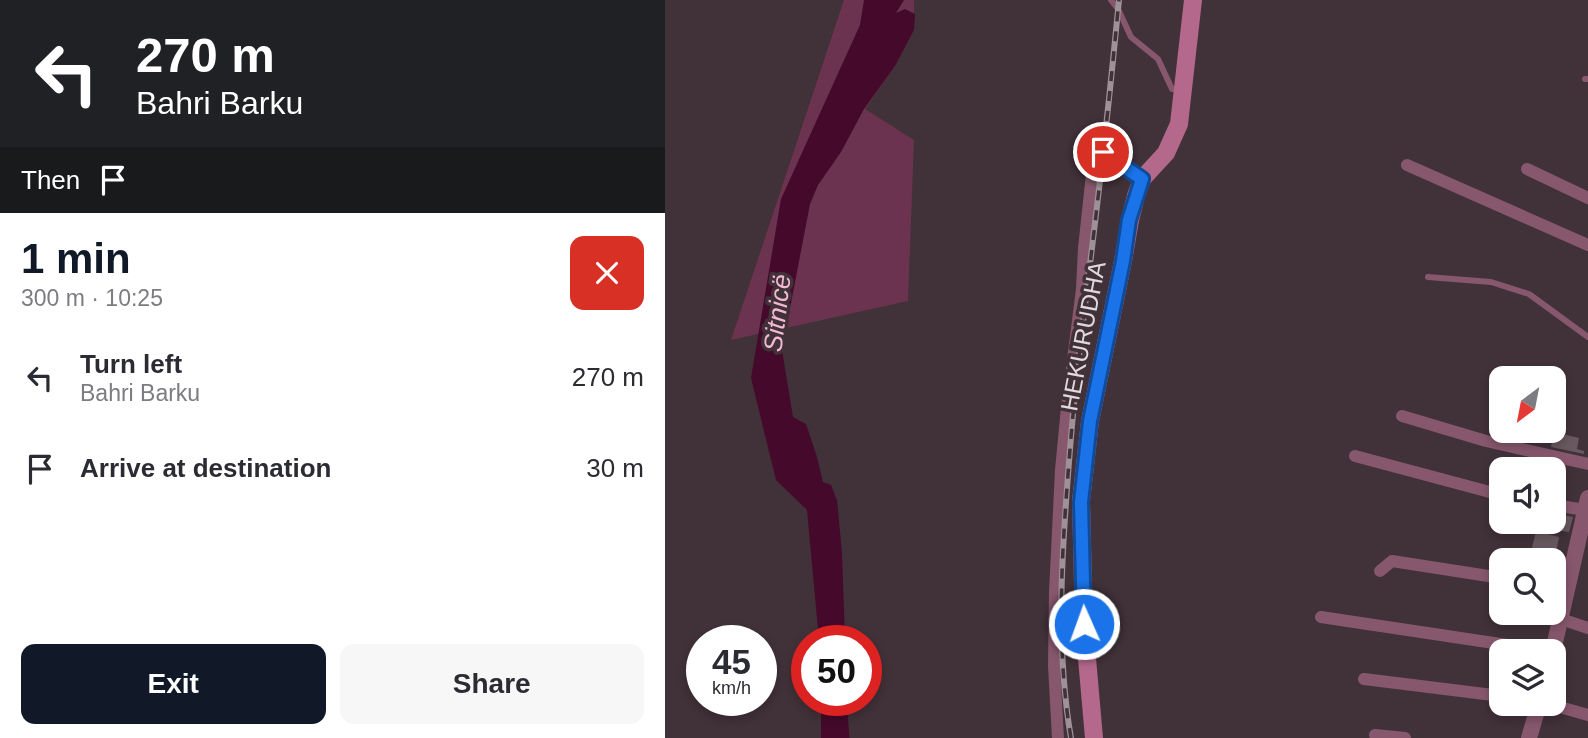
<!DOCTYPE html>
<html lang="en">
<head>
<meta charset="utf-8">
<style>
	body { margin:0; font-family:Helvetica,sans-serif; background:#f7f7f7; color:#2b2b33; height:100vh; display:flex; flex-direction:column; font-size:26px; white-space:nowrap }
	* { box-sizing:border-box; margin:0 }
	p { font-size:23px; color:#7c7c81 }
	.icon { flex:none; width:38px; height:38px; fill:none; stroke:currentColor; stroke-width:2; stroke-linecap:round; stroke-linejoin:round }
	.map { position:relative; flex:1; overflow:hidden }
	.drawer { display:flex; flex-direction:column; background:#fff; width:665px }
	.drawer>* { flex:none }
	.banner { background:#202124; color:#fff; overflow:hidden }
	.needle { width:46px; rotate:212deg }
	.tools { position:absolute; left:824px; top:366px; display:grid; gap:14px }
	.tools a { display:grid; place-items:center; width:77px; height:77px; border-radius:14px; background:#fff; box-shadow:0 4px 10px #0003; font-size:35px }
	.speed { position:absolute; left:21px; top:625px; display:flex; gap:14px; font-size:35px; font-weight:700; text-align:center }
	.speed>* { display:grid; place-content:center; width:91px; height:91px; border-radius:50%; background:#fff; box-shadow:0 4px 10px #0003; line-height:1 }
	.speed small { font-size:18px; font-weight:400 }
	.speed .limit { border:10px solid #d22; background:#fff; color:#111 }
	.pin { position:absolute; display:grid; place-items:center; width:60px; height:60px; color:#fff; margin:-30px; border:4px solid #fff; border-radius:50%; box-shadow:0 2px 7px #0007 }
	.me { position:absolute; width:77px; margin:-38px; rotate:358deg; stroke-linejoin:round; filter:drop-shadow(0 0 5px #0008) }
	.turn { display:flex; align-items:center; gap:24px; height:147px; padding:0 21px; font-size:32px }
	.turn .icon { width:91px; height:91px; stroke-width:2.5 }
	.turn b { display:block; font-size:49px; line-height:60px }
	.then { display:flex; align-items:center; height:66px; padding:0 21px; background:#0003; gap:14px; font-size:26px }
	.round { display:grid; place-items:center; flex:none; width:74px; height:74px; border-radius:14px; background:#f7f7f7 }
	.overview { display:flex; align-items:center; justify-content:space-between; height:119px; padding:0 21px }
	h1 { font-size:42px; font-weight:800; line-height:52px; color:#111827 }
	.button { display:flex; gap:14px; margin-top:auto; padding:14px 21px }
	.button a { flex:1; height:80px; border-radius:14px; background:#111827; color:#fff; font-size:28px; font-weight:800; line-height:80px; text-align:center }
	.button a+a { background:#f7f7f7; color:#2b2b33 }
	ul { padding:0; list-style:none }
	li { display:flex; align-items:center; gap:21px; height:91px; padding:0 21px }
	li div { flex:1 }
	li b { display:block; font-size:26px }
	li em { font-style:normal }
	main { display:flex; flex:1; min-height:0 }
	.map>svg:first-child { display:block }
	.green { fill:#6b334f }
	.water { fill:#44092b }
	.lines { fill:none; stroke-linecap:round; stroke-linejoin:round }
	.river { stroke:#44092b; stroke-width:21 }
	.building { fill:#69585f }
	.service { stroke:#87576d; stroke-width:6 }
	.minor { stroke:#87576d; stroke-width:12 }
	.tertiary { stroke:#87576d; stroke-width:16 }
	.secondary { stroke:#b3688c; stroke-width:18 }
	.rail-casing { stroke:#9e9197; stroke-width:6 }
	.rail { stroke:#413138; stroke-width:3.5; stroke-dasharray:10; stroke-linecap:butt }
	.route-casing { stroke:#114b97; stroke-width:18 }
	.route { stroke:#1a73e8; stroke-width:12 }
	.labels { text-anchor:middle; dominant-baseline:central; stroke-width:7; stroke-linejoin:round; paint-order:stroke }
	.street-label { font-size:24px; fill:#e3d8dd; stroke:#413138 }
	.water-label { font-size:26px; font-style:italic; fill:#f3b9d3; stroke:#413138 }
</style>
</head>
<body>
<main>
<section class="drawer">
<div class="banner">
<div class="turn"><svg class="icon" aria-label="left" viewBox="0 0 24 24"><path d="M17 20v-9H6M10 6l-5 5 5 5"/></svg><div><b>270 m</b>Bahri Barku</div></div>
<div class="then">Then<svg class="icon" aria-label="arrive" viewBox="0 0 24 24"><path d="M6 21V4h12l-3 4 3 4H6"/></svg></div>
</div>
<div class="overview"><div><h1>1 min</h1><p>300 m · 10:25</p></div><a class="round" style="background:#d93025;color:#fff"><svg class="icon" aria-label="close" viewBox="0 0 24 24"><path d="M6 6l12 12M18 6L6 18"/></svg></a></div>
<ul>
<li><svg class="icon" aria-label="left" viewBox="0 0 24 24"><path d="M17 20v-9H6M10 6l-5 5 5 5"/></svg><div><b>Turn left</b><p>Bahri Barku</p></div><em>270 m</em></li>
<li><svg class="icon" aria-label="arrive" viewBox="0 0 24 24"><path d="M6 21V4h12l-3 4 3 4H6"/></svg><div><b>Arrive at destination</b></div><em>30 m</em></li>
</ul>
<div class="button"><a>Exit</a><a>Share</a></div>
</section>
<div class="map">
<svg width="923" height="738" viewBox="0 0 923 738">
	<rect width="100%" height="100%" fill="#413138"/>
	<path class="green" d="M179,0H249V30L230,66L200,109L249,140L243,301L66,340Z"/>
	<path class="water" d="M199,0H239L231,13L240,9L250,14L249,30L230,66L199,109L176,152L153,185L145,204L117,350L128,417L141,424L152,457L158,482L166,485L172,500L177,553L180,640H154L142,510L111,480L86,378L116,199L195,25Z
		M156,700H166L168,705L181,707L176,732L179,738H156Z"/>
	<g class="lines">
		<path class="river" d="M171,700L174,738"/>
	</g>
	<path class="building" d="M889,432L914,438L912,449L919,451V454L886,447Z
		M893,514L908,517L904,532L890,530Z
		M871,531L894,537L891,553L867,548Z"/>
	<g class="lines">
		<path class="service" d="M446,0L453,9L466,37L493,59L507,89L517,90
			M920,79H923
			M763,277L826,282L864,294L923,337"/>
		<path class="minor" d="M742,165L923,245
			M862,169L923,198
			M737,416L821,441L923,464
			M690,456L836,495
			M889,505L920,510
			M715,571L727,561L836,578
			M889,586L903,589
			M656,617L882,651
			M896,619L923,628
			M699,679L836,696
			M884,704L923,715
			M710,735L740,738
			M393,738L389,666L390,592L396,470L402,407L417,289L419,248L429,156L432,153L438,152L477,179"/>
		<path class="tertiary" d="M888,651L923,498
			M864,738L874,704"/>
		<path class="secondary" d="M429,738L419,624L416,501L425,421L458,261L465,220L471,196L477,179L501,153L514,124L528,0"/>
		<defs>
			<path id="rail" d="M406,738C389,639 398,536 406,437C414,342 428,248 438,153C444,102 449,51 454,0"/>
		</defs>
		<use href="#rail" class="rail-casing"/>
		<use href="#rail" class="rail"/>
	</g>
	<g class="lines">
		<defs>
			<path id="route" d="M419,624L416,502L425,421L458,261L464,220L477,179L438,152"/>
		</defs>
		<use href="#route" class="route-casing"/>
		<use href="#route" class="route"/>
	</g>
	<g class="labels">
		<g class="street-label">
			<text transform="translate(418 336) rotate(-79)">HEKURUDHA</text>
		</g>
		<g class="water-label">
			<text transform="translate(112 313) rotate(-83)">Sitnicë</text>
		</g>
	</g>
</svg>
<div class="tools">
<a><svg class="needle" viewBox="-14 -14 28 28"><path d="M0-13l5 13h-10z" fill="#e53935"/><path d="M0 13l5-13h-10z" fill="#7c7c81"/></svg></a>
<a><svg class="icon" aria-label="sound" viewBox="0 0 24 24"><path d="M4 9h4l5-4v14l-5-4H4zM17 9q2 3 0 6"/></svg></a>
<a><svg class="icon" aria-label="search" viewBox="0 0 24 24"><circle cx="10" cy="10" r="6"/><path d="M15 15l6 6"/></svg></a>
<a><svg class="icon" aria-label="layers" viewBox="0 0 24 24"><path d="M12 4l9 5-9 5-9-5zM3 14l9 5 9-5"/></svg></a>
</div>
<div class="speed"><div>45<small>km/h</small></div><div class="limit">50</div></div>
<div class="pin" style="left:438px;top:152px;background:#d93025"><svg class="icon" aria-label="arrive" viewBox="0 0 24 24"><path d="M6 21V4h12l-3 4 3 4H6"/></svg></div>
<svg class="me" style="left:419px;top:624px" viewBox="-20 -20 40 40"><circle r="17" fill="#1a73e8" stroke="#fff" stroke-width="3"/><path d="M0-11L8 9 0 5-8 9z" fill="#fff"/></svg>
</div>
</main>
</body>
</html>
